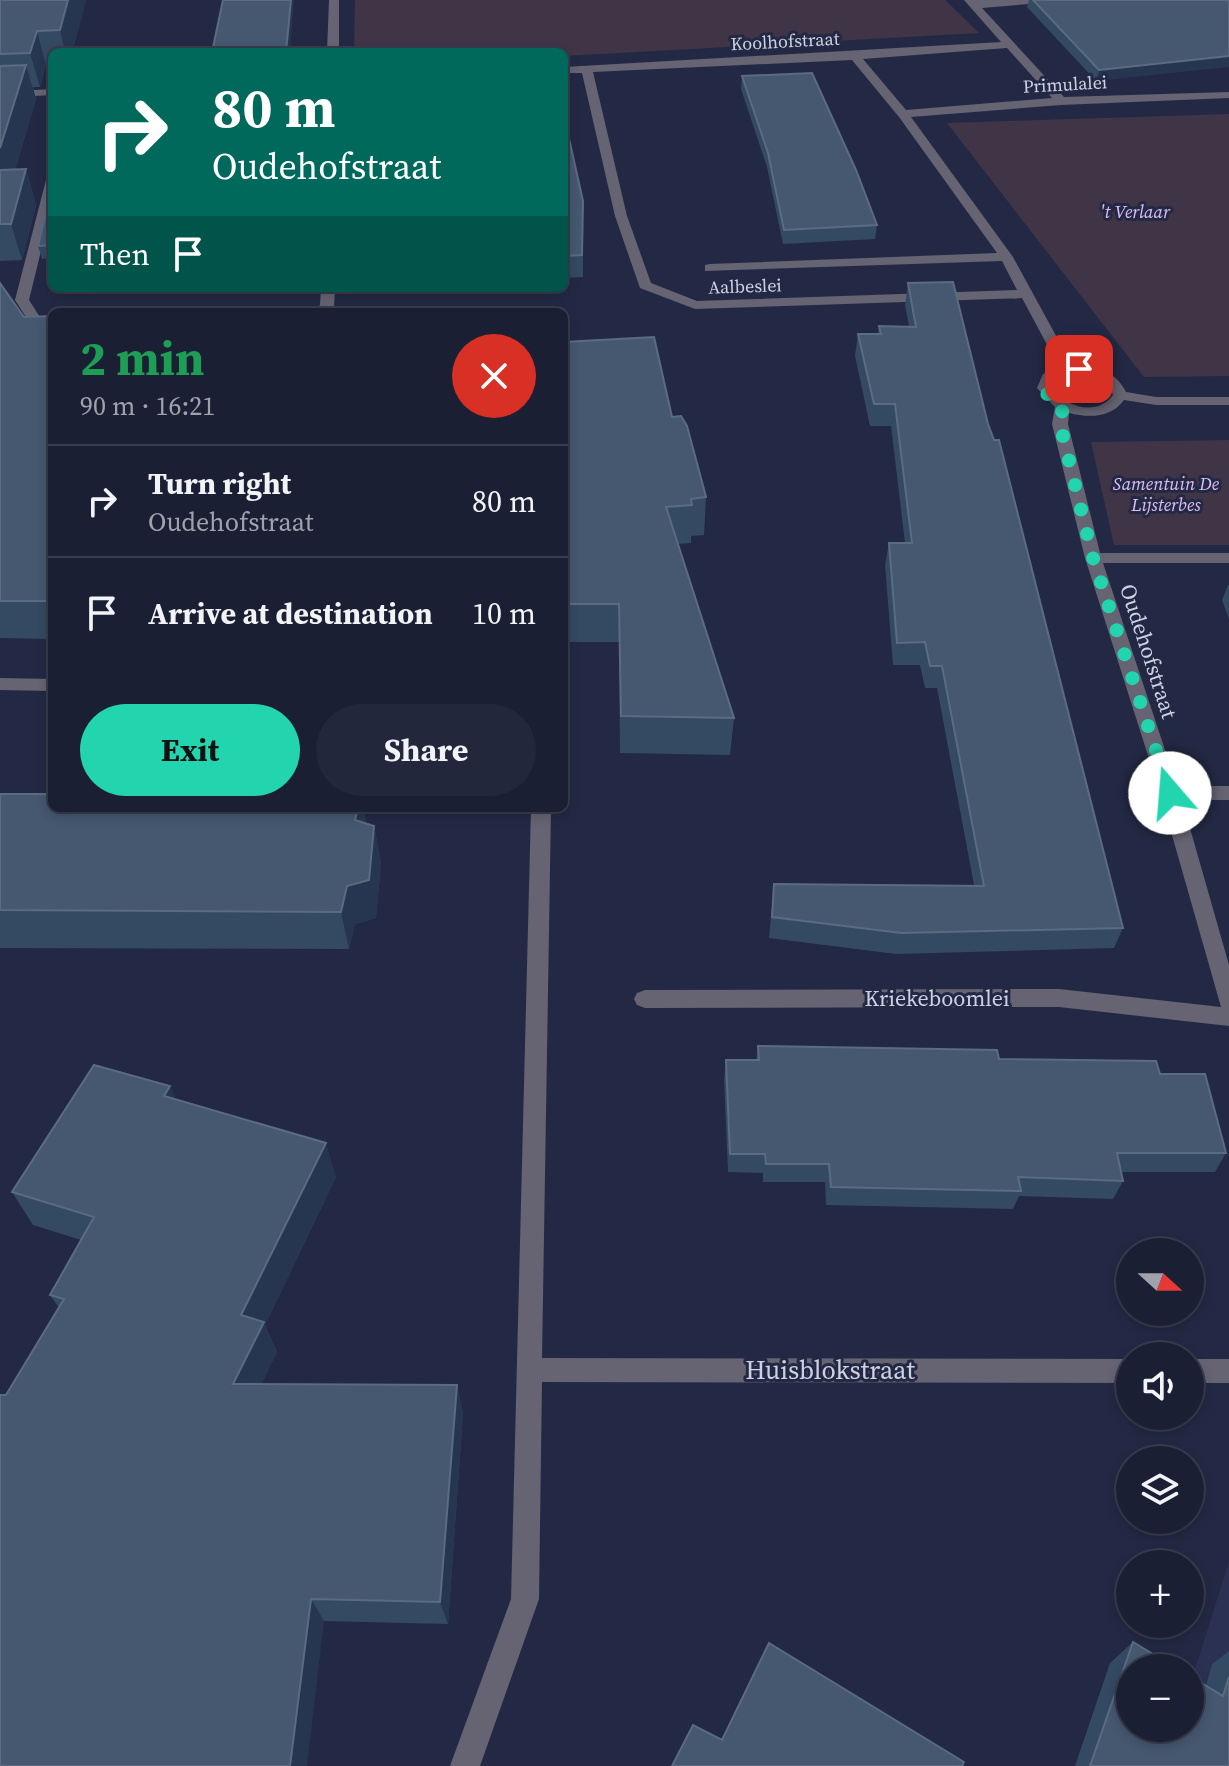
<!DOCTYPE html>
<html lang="en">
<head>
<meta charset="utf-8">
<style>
	body { margin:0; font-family:"Source Serif 4",serif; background:#23273b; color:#f1f3f6; height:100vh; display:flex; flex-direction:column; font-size:30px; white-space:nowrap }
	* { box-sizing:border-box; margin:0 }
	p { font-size:26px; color:#9fa2ac }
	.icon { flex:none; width:44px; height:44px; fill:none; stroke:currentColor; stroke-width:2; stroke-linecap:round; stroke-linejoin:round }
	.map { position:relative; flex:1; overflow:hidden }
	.sheet { position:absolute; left:48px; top:308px; width:520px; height:504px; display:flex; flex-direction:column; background:#1a1f33; border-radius:12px; box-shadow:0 4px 12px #0003,0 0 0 2px #383d4e }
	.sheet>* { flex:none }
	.hud { position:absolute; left:48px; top:48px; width:520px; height:244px; border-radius:12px; box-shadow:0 4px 12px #0003,0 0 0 2px #383d4e; background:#00695c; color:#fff; overflow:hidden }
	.needle { width:52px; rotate:111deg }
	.fabs { position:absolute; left:1116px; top:1238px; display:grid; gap:16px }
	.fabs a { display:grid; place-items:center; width:88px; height:88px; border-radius:50%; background:#1a1f33; box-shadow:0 4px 12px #0003,0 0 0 2px #383d4e; font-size:40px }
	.pin { position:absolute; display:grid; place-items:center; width:68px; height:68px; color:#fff; margin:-34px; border-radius:16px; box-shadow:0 4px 12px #0006 }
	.me { position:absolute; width:88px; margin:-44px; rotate:342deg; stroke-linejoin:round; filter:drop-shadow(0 0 6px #0008) }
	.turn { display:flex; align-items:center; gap:28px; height:168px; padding:0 32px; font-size:36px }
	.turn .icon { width:104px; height:104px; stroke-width:2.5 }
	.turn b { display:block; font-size:56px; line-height:68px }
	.then { display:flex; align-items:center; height:76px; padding:0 32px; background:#0003; gap:16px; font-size:30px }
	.round { display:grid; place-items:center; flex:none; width:84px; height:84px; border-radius:42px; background:#23273b }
	.overview { display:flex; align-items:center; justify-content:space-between; height:136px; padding:0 32px }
	h1 { font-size:48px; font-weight:700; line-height:60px; color:#1e9e55 }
	.button { display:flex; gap:16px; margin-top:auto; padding:16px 32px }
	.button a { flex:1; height:92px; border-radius:48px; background:#23d5af; color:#111; font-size:32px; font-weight:700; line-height:92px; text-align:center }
	.button a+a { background:#23273b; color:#f1f3f6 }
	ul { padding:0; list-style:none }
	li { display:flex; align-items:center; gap:24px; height:112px; padding:0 32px; border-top:2px solid #383d4e }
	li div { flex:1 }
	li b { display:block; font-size:30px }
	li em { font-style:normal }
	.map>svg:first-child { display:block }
	.built { fill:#2a3152 }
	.green { fill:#403447 }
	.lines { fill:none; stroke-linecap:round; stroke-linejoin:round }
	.minor { fill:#666472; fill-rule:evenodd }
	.wall { fill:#344962 }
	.shaded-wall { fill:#273650 }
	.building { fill:#455870; stroke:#5a6b82; stroke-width:2 }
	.route { stroke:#23d5af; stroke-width:14; stroke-dasharray:0 25.2 }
	.labels { text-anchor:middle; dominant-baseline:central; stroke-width:6; stroke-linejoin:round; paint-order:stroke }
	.far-street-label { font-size:18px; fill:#cdd2e3; stroke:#232944 }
	.far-park-label { font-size:18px; font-style:italic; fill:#dfbef3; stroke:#232944 }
	.street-label { font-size:22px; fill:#cdd2e3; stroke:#232944 }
	.near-street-label { font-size:26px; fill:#cdd2e3; stroke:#232944 }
</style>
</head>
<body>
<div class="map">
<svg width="1229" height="1766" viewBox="0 0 1229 1766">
	<rect width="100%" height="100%" fill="#232944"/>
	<path class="built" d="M1229,1562V1766H1164L1190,1728V1685Z"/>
	<path class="green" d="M355,0H945L979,33L564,56V52H354Z
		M1229,114V376L1144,377L947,123Z
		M1229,440V545H1114L1091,442Z"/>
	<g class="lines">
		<path class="minor" d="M329,0H339V52H327Z
			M964,0H1046L1041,3L982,8L1064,97L1229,92V98L1061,105L911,117L1013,257L1072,365C1094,364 1116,371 1126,392L1156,397H1229V405H1156L1124,400C1111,418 1089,418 1069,413L1068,424L1100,553H1229V563H1103L1177,786H1229V800H1182L1229,965V1026L1059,1007L645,1008L637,1005L634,999L637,993L645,990L1059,989L1221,1007L1160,793L1085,558L1052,424L1055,407L1037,388L1043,374L1059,367L1022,298L695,309L640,288L615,216L582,73H564V67L1001,42ZM1007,48L1052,98L906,110L863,59ZM852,60L899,117L997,253L710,264L705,265V271L1002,261L1017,290L697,301L651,283L627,216L593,72ZM1074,373C1090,374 1107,378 1113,395C1097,417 1065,407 1051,388C1054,376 1062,374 1074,373Z
			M52,89V95L0,98V92Z
			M52,176V206L29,300L43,322L52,326V335L33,328L15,300L46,180Z
			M321,288H335L334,307L329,312H313L320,305Z
			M0,678L52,679V691L0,690Z
			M531,808H551L542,1358L1130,1359V1383L542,1382L539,1599L480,1766H450L511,1599Z
			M1190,1359H1229V1383H1190Z"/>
	</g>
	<path class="wall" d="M0,0H86L72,52H52V64L46,65L40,87H33L36,99L15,170L26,169L36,205L22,260L0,261Z
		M1029,0H1229L1096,81L1027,7Z
		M742,76L877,225L875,239L783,244L767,167L741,89Z
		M564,116L583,201V277L564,278Z
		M52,191V258L42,259L38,246Z
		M0,283L24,317L52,316V639L0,638Z
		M908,283L988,424L1123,928L1114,948L896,954L769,938L774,884L974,885L937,688H925L920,665H893L885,565L889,543H905L891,426H870L855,356L858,334H878L879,326H909L905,305Z
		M564,342L672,417L706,497L704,535L691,536V543L678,544L734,718L730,755L620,753L619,642H564Z
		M1228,585H1229V619L1222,600Z
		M0,794L52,808H363L366,823L374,826L381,864L376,918L355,924L349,949L0,948Z
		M758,1046L999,1059L1160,1074L1226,1153L1215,1172H1121L1123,1181L1113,1199L1019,1196L1013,1209L826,1205L825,1182H763V1173L728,1172L724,1079L726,1060H756Z
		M176,1099L336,1177L265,1325L277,1352L261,1384L457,1385L463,1414L448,1624L324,1621L6,1395L59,1308L50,1295L81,1240L33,1225L12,1192Z
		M1133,1642L1206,1686L1212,1664L1229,1651V1766H1075L1110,1663Z"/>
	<path class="shaded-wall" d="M68,0H86L72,52H65L60,30Z
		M291,0H294L290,52H286Z
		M37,31L46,65L40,87L30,53Z
		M1229,56V67L1096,81L1099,70Z
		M26,65L36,99L4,206L0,193V148Z
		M26,169L36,205L22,260L11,224Z
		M358,808H363L368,835L355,820Z
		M374,826L381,864L376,918L355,924L349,949L341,912L347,886Z
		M170,1086L185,1121L164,1096Z
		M326,1143L336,1177L265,1325L277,1352L248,1412L233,1384L241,1315Z
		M457,1385L463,1414L448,1624L440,1602Z
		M311,1599L324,1621L307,1766H290Z"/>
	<path class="building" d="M0,0H68L60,30L37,31L30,53L0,54Z
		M223,0H291L286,52H212Z
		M1033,0H1229V56L1099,70Z
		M26,65L0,148V66Z
		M812,73L856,170L877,225L784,230L768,153L742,76Z
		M564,116L583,201L582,255L564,256Z
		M26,169L11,224H0V170Z
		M51,191L52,245L38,246Z
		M953,282L988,424L994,440H999L1123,928L901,933L772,917L774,884L984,886L942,666H930L925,642L897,643L889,543H912L895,404H874L858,334H881L879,326L916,327L908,283Z
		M0,283L24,317L52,316V601H0Z
		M654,337L672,417L681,416L687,426L706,497L691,499L692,505L666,507L734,718L621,716L619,604H564V342Z
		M0,794H52V808H358L355,820L374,826L369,880L347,886L341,912L0,910Z
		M758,1046L997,1050L999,1059L1156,1061L1160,1074H1205L1226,1153H1117L1123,1181L1018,1177L1021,1191L831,1187L829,1164H766L765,1154H730L726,1060H759Z
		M94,1065L170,1086L164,1096L326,1143L241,1315L264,1322L233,1384L457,1385L440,1602L311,1599L290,1766H0V1395H6L64,1299L50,1295L94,1217L12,1192Z
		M1133,1642L1176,1668H1130V1728H1190V1676L1223,1696L1229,1677V1766H1090Z
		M769,1643L964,1762L962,1766H672L693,1725L722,1740Z"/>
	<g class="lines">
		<path class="route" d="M1079,369L1057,372L1045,382C1043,395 1053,400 1063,406L1060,424L1093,558L1170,793"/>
	</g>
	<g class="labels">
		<g class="far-street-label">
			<text transform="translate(785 41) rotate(-3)">Koolhofstraat</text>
			<text transform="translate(1065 84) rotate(-3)">Primulalei</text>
			<text transform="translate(745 286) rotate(-2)">Aalbeslei</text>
		</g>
		<g class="far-park-label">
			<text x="1135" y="211">'t Verlaar</text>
			<text x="1166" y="483">Samentuin De<tspan x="1166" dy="21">Lijsterbes</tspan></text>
		</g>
		<g class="street-label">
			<text transform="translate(1149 651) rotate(72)">Oudehofstraat</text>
			<text x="937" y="998">Kriekeboomlei</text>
		</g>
		<g class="near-street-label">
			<text x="830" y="1370">Huisblokstraat</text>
		</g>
	</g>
</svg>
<div class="fabs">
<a><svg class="needle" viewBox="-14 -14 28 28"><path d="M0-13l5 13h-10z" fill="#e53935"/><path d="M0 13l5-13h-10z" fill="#9fa2ac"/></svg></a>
<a><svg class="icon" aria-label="sound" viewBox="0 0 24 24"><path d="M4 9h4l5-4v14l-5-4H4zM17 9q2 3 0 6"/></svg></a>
<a><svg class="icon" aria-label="layers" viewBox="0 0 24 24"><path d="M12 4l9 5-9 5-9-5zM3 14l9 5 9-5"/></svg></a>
<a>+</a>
<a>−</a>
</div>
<div class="pin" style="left:1079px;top:369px;background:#d93025"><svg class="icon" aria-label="arrive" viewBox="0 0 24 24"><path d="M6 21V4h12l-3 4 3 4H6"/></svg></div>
<svg class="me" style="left:1170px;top:793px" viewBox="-20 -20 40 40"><circle r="19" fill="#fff"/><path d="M0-13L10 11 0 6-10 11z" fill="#23d5af"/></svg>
<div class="hud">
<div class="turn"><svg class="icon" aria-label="right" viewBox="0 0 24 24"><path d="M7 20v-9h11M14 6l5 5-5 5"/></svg><div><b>80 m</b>Oudehofstraat</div></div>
<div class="then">Then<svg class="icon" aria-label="arrive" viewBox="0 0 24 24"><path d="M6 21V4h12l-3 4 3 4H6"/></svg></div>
</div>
<section class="sheet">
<div class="overview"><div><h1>2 min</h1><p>90 m · 16:21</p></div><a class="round" style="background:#d93025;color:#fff"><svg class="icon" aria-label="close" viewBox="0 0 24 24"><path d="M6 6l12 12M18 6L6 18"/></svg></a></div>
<ul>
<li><svg class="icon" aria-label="right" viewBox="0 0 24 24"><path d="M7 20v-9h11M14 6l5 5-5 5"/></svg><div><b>Turn right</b><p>Oudehofstraat</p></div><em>80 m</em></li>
<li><svg class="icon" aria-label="arrive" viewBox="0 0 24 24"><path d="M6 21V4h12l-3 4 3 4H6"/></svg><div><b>Arrive at destination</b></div><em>10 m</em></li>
</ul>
<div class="button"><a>Exit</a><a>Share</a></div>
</section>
</div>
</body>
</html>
